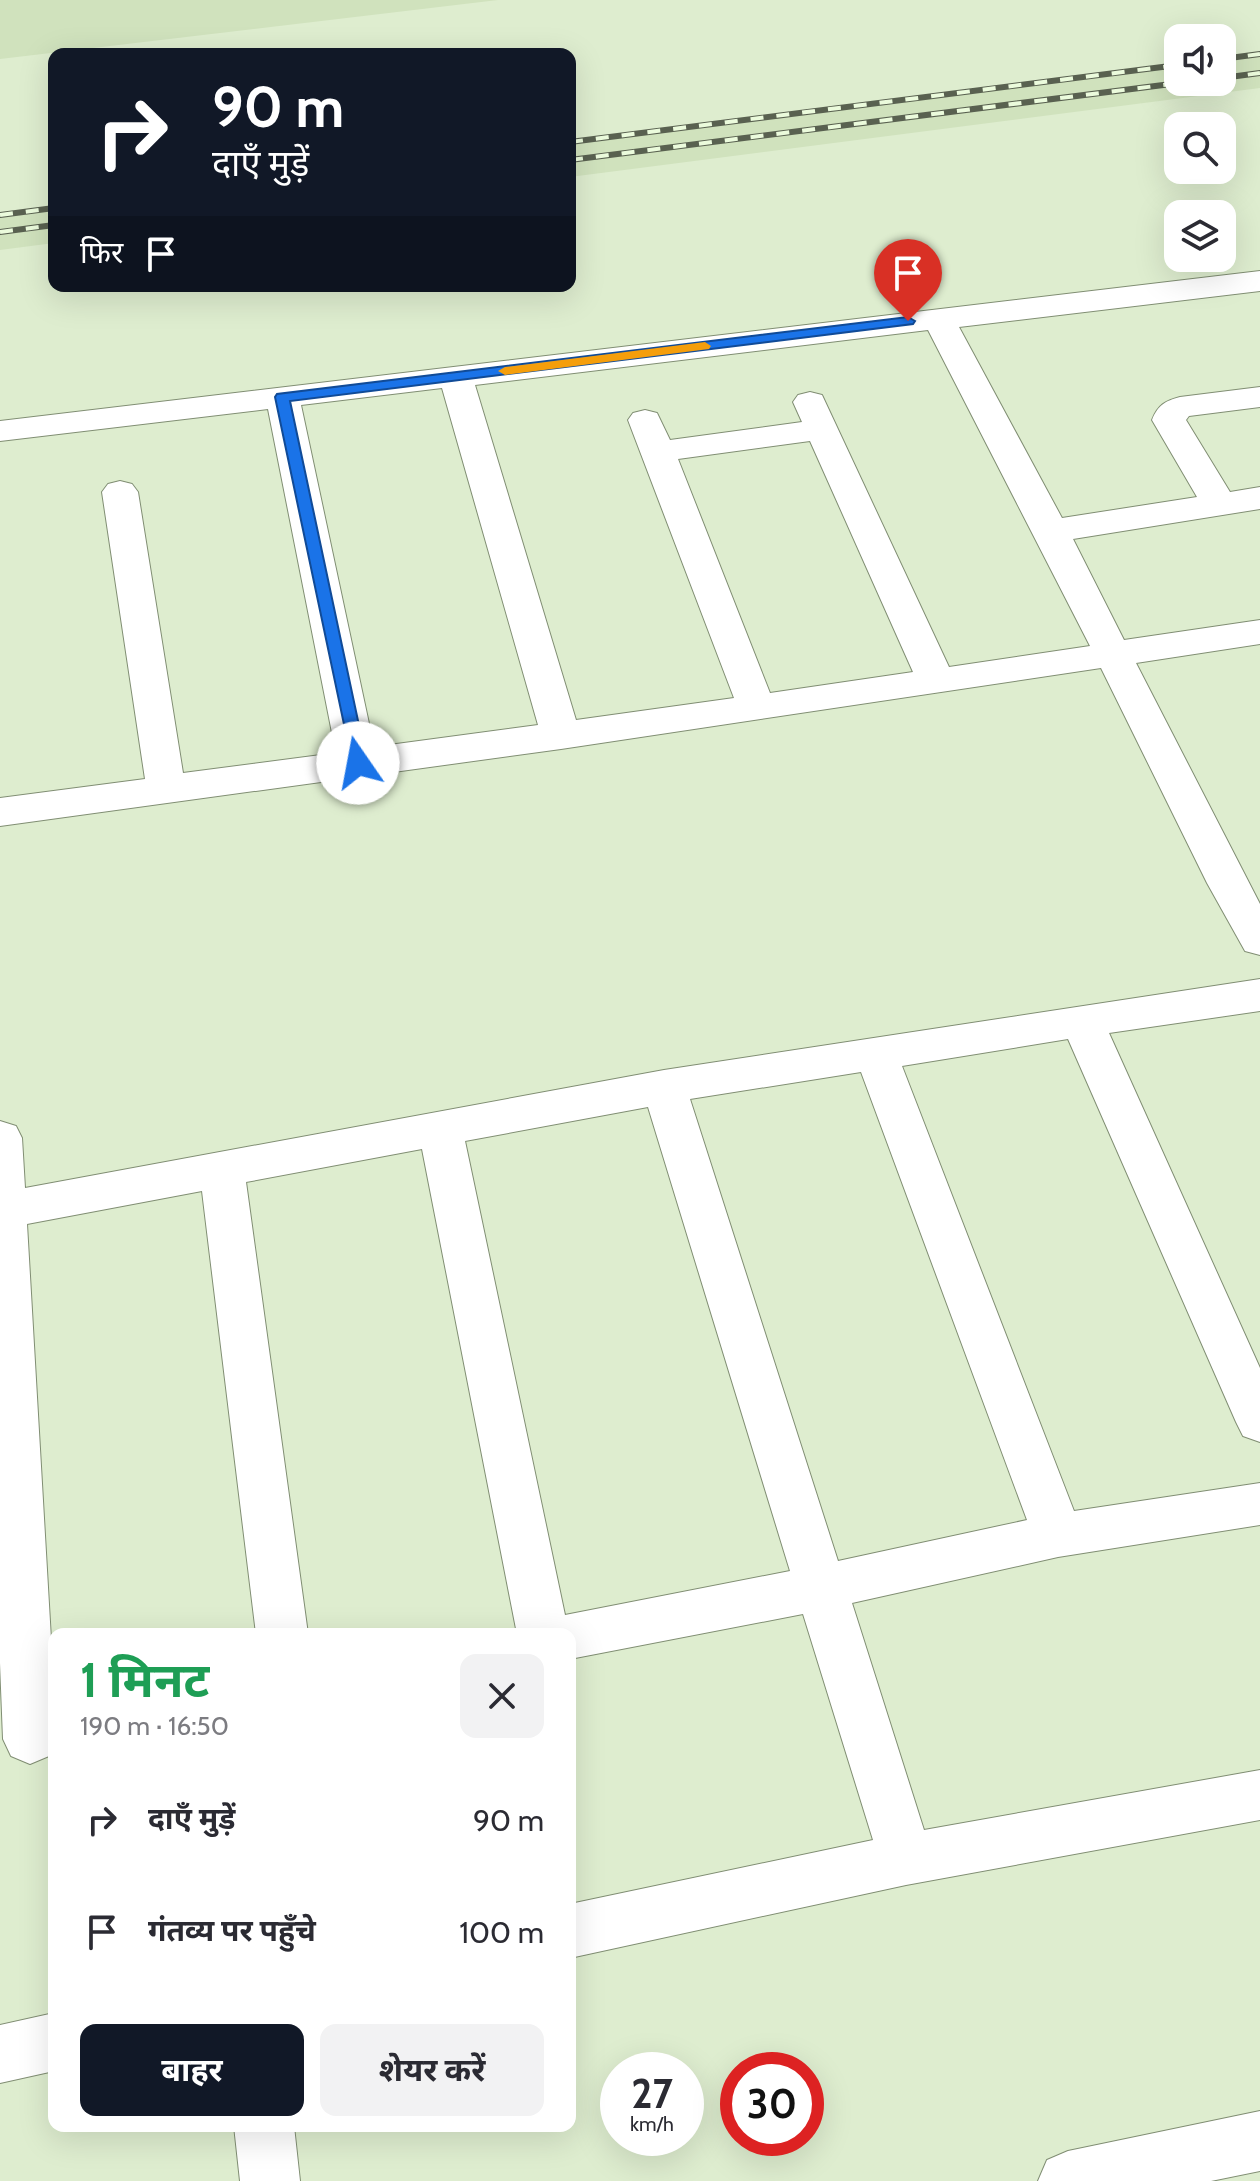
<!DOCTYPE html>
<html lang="hi">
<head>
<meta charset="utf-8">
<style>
	body { margin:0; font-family:Cabin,"Noto Sans Devanagari",sans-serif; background:#f2f2f3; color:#2b2b33; height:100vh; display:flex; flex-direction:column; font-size:30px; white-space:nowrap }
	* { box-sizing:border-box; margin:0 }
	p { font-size:26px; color:#7c7c81 }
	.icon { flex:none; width:44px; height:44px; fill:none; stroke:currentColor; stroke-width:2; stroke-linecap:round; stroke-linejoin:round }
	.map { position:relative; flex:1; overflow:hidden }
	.panel { position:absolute; left:48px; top:1628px; width:528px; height:504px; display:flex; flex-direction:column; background:#fff; border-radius:16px; box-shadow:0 8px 32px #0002 }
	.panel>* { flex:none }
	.top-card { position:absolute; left:48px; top:48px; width:528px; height:244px; border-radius:16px; box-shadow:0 8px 32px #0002; background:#111827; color:#fff; overflow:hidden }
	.fabs { position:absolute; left:1164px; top:24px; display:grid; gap:16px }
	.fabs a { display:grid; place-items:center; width:72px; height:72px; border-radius:16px; background:#fff; box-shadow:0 8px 32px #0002; font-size:40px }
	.speed { position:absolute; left:600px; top:2052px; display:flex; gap:16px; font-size:40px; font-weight:700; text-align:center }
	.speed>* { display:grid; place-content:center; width:104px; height:104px; border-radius:50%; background:#fff; box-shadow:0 8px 32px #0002; line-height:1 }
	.speed small { font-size:20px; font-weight:400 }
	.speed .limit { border:12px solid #d22; background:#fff; color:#111 }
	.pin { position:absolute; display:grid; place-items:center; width:68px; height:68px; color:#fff; margin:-82px -34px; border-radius:50% 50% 50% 0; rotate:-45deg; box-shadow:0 0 8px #0007 }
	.pin .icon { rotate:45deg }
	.me { position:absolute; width:88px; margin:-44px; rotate:348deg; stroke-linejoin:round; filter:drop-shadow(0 0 6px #0008) }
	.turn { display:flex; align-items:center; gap:28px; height:168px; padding:0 32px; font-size:36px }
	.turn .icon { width:104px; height:104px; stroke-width:2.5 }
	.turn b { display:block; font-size:56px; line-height:68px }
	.then { display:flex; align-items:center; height:76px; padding:0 32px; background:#0003; gap:16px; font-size:30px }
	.round { display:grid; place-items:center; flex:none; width:84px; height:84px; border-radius:16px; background:#f2f2f3 }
	.head { display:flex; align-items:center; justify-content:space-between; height:136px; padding:0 32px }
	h1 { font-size:48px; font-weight:700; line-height:60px; color:#1e9e55 }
	.cta { display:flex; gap:16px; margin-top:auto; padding:16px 32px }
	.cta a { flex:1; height:92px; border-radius:16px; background:#111827; color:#fff; font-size:32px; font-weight:700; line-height:92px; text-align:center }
	.cta a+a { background:#f2f2f3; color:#2b2b33 }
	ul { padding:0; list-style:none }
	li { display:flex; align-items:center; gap:24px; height:112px; padding:0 32px }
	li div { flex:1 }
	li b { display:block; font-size:30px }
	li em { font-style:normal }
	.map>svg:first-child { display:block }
	.built { fill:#d0e2bd }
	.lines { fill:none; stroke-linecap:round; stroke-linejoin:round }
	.street-casing { stroke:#808e73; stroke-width:2 }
	.street { fill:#fff; fill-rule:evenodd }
	.rail-casing { stroke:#596150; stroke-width:6 }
	.rail { stroke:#ebfbdc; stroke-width:4; stroke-dasharray:13; stroke-linecap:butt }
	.route { fill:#1a73e8; stroke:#114b97; stroke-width:2 }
	.slow { fill:#f59e0b }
</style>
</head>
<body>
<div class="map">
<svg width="1260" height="2181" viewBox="0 0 1260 2181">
	<rect width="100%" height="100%" fill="#deedcf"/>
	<path class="built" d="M0,0H498L0,59Z
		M1260,56V88L570,177V142L1178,66V82H1222V60Z
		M54,208V243L0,250V215Z"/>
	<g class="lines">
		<defs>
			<path id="street" d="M1260,271V291L959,327L1062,518L1197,497L1152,420C1158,405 1165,401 1180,397L1260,387V407L1189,416L1186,420L1230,492L1260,487V509L1073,539L1124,640L1260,620V644L1136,663L1260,904V955L1245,951L1207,883L1101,668L561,749L0,826V798L145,779L102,492L108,484L120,481L132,484L138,492L183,773L336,753L268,409L0,441V421ZM928,330L1090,646L949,667L822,395L810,392L798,395L793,402L802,422L670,440L657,413L645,410L633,413L628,420L734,698L576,720L475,385ZM442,388L538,725L374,747L301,405ZM810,441L913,672L770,693L678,459Z
				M1260,979V1011L1109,1033L1260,1368V1442L1243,1436L1236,1422L1068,1039L902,1066L1074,1511L1260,1483V1525L1058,1557L852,1603L924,1830L1260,1770V1820L906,1885L570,1958V1904L873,1840L803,1614L570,1659V1634H517L422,1149L246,1182L308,1634H256L202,1191L27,1224L54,1691V1745L49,1756L30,1764L11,1756L3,1739L0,1663V1121L16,1126L22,1138L25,1188L664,1070ZM861,1072L1027,1520L838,1561L690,1099ZM648,1107L790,1571L565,1615L465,1141Z
				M54,2013V2071L0,2083V2025Z
				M1260,2111V2171L1211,2181H1038L1047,2160L1068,2151Z
				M234,2126H294L300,2181H240Z"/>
		</defs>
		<use href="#street" class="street-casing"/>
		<use href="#street" class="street"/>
		<defs>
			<path id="rail" d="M1222,59L1260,54
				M1222,78L1260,73
				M570,142L1178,65
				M570,160L1187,82
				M0,215L54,208
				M0,232L54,225"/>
		</defs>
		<use href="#rail" class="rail-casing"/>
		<use href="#rail" class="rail"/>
	</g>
	<path class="route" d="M908,317L915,321L913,324L290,401L367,763L358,769L353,767L275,397L277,394Z"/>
	<path class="slow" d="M705,342L711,346L709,349L505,375L498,371L505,367Z"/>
</svg>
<div class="fabs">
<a><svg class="icon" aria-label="sound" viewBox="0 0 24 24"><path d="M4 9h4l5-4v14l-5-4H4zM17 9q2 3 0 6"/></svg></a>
<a><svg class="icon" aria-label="search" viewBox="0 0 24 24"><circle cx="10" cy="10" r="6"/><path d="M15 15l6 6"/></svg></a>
<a><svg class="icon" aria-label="layers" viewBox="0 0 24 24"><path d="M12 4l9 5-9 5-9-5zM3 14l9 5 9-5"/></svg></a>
</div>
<div class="speed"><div>27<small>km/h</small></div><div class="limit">30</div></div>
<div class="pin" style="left:908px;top:321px;background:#d93025"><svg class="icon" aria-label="arrive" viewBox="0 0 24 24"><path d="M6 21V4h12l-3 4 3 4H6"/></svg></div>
<svg class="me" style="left:358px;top:763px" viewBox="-20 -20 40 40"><circle r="19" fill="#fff"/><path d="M0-13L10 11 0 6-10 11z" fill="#1a73e8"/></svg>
<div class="top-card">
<div class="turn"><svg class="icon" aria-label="right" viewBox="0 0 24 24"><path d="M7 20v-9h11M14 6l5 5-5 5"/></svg><div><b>90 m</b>दाएँ मुड़ें</div></div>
<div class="then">फिर<svg class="icon" aria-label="arrive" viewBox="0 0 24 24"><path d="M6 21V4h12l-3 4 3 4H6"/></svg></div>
</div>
<section class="panel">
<div class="head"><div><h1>1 मिनट</h1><p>190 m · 16:50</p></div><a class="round"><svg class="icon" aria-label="close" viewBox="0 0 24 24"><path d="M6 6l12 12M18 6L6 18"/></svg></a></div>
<ul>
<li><svg class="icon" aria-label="right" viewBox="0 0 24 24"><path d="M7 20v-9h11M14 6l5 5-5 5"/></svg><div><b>दाएँ मुड़ें</b></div><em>90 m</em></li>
<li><svg class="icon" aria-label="arrive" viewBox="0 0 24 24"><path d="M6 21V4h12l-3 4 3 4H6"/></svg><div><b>गंतव्य पर पहुँचे</b></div><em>100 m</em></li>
</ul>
<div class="cta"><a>बाहर</a><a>शेयर करें</a></div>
</section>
</div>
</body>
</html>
